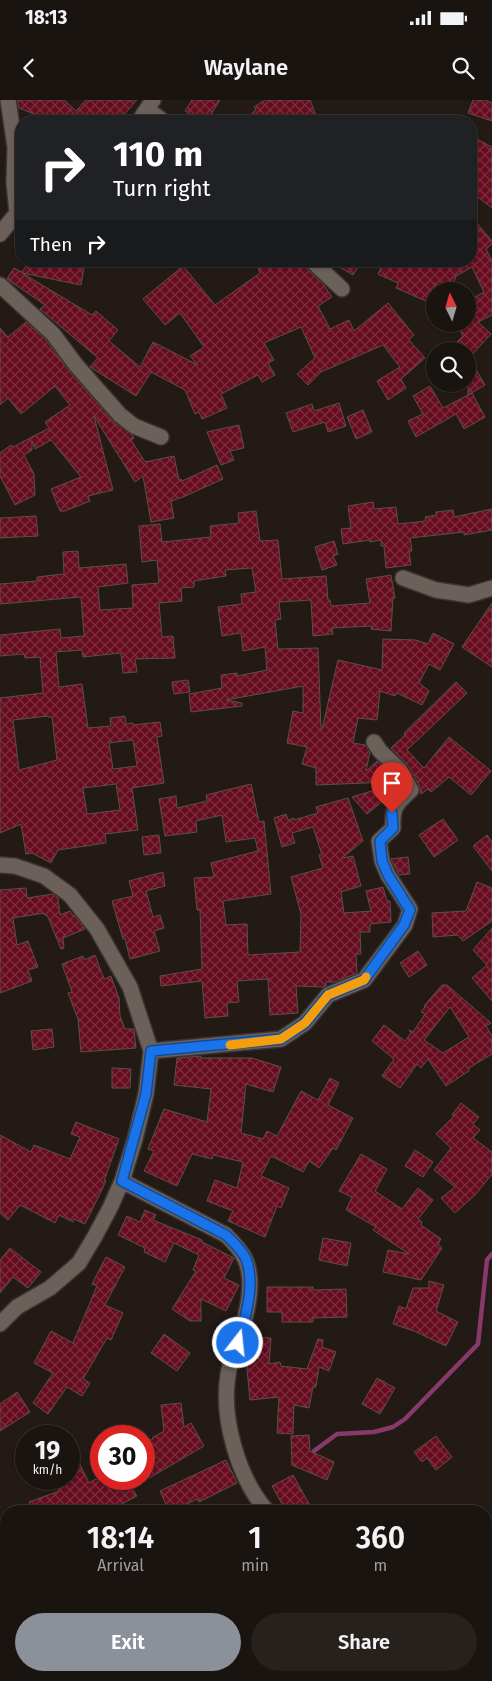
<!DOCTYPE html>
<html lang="en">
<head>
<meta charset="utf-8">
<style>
	body { margin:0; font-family:"Fira Sans",sans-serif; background:#27211e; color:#f1f3f6; height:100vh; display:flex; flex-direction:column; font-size:19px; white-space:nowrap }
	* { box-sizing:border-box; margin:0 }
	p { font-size:16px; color:#9f9e9f }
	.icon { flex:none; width:28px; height:28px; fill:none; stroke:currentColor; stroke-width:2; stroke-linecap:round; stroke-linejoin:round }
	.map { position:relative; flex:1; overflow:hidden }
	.details { position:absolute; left:0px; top:1405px; width:492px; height:176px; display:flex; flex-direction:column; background:#1a1410; border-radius:20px 20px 0 0; box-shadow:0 1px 4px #0004,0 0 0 1px #383330 }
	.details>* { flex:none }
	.top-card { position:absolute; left:15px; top:15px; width:462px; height:152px; border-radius:20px; box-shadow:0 1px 4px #0004,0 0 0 1px #383330; background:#202124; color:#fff; overflow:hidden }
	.needle { width:32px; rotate:355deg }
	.fabs { position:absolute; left:426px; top:182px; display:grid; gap:10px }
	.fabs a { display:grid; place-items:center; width:50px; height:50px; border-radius:50%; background:#1a1410; box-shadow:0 1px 4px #0004,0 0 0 1px #383330; font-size:25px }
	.speed { position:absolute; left:15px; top:1325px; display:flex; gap:10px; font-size:25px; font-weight:700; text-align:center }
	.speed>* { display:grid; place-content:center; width:65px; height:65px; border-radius:50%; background:#1a1410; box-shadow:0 1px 4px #0004,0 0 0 1px #383330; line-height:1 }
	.speed small { font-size:12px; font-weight:400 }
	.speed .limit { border:8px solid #d22; background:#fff; color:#111 }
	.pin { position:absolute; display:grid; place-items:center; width:42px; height:42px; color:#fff; margin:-51px -21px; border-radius:50% 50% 50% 0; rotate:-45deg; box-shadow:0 0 5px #0007 }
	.pin .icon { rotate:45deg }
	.me { position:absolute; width:55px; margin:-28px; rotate:16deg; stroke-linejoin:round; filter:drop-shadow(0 0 4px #0008) }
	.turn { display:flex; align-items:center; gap:18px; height:105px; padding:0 15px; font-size:22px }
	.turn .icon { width:65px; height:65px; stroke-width:2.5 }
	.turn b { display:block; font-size:35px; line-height:42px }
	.then { display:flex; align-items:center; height:48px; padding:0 15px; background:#0003; gap:10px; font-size:19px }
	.eta { display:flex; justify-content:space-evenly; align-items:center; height:85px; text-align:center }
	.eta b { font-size:30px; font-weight:600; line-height:35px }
	.primary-button { display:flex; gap:10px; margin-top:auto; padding:10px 15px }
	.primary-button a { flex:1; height:58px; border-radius:30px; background:#8c9099; color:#fff; font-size:20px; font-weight:600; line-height:58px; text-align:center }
	.primary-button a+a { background:#27211e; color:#f1f3f6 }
	.status { display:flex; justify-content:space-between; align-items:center; height:35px; padding:0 25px; background:#1a1410; direction:ltr }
	.status svg { height:14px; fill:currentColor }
	header { display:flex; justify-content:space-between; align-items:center; height:65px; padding:0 15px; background:#1a1410; font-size:22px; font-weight:600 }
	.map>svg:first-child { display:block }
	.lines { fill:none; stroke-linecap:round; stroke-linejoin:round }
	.stream { stroke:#873a6a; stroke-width:4.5 }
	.building { fill:url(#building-cross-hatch); stroke:#5b4e4e; fill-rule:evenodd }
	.street-casing { stroke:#3a3331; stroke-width:18 }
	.street { stroke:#6b605a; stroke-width:15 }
	.route-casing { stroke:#114b97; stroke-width:12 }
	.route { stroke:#1a73e8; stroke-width:9 }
	.slow { stroke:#f59e0b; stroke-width:9 }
</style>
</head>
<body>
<div class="status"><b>18:13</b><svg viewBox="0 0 49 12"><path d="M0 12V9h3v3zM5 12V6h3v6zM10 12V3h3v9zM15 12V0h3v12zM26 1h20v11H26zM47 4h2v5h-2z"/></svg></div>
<header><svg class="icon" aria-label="back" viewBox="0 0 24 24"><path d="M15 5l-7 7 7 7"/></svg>Waylane<svg class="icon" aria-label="search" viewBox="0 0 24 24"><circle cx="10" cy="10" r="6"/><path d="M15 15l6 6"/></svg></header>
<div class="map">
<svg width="492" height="1581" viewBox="0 0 492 1581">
	<defs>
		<pattern id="building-cross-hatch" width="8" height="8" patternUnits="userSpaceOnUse" patternTransform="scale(1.25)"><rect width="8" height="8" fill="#660c1e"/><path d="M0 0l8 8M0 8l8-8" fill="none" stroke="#7b2e3e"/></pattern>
	</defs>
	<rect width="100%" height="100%" fill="#231a15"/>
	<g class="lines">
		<path class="stream" d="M314,1351L337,1334L374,1332L393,1327L405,1319L478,1244L487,1160L492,1154"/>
	</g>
	<path class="building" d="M17,0H64L76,11L86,0H137L118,21H48L46,19L19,8Z
		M192,0H220L207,21H203L185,11Z
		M265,0H310L318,21H257L252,13L256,10L254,7Z
		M473,0H485L492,3V21L468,13Z
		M475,38L492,47V108L471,92V46Z
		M471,116L492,141V144L486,149L492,161V215L478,222L491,234L469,258L468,256L485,285L468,295V251H462L455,244L463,236L457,224H468V201L484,192L472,167L456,176L451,191H439L435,183V205L396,188L398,183L378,174L384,161H471Z
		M30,161H85L81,185L22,173L92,215L96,211L118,230L109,241L140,267L153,242L198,265L190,256L204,247L180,213L165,225L143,199L183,166L215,205L260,173L255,161H303L305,167L323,184L332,197L318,206L330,229L349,220L354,231L388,203L414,235L409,240L425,258L401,279L406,288L388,300L377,281L400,267L383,245L321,272L308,285L297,274L315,258L301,227L264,243L274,260L268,263L275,275L262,282L258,275L221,294L227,308L202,319L199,312L195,314L185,290L151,272L136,296L90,267L98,258L40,209L45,205L7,179L14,168L22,172Z
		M329,161H353L358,167L353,175Z
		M26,222L46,240L69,271L113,321L132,335L134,338L131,340L145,362L174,356L179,380L181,379L182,381L217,365L223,379L183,397L171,401L174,418L151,422L143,376L135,382L94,316L113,390L88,396L90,401L65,411H60L51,389L81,377L51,340L35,349L32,341V350L24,355L34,374L35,395L15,405L0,376V353L11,345L13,347L49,328L45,322L70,305L55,286L21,314L8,298L0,305V228L8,237Z
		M430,286L443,308L472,293L485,317L464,329L456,314L416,337L408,321L423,314L413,296Z
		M339,303L346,326L328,332L325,322L293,332L286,313L312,304L314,311Z
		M363,310L372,332L356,339L347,317Z
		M239,325L244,348L230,351L234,360L221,365L207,332Z
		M373,402L374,409L396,407L398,424L426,421L425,417L436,415V412L453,410L454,417L492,409V430L464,435V432L410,438L412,451H409L411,465L386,468L384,446H381V440L370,442V440L343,444L341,429L351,428L348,406Z
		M256,411L260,441L278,440L282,479L326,476L328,500H330L331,506L370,503L366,479L391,475L395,498H393L391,531L371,529L372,526L332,528L333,534L313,536L311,500L279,502L281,519L275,520L278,549L318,548L321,629H322L338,560L382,570L383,539L416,540L428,544L433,533L454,544L440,570L429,564L419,583L429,591L422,605L397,593L395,596L380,591L377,620L358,618L353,643L365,645L370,652L366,671L377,661L392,676L399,688L367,714L352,697L391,685L390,682L316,685V668L302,664L307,647L287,643L293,611L303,613V586L226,600L242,603V606L191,612L189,594L222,588L221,575L237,573V576L267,570L265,547L243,551L241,533L222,536L218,507L242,504L241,494L256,492L252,468L225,470L226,476L194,481V487L181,488L182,501L159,503L162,537L173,536L175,558L135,559L137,572L123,573L121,553L83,557L82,550L56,552L59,587L82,584L88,628L111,626L110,618L125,616L126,624L133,623V625L160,622L162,636L157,637L164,683L132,688L138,730L105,734L106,743L58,750L51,763L32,753L26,754L21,724L0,733V598L43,593L40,557L25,558L24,554L0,556V535L60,529L61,538L84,536L81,497L0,504V484L37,481V477L64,474L63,452L78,451L79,468L126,464L128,483L98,487L100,510L133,508L132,485L159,483L157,460L142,462L139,426L160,424L162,442L211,437L210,426L239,423L238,413ZM48,616V617H52L57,660L19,670L13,620ZM133,640L137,666L113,669L109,643ZM116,684L120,710L87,714L83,688Z
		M36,416L38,436L0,438V418Z
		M334,441L338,454L333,456L337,465L322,470L315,447Z
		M492,503V567L462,547Z
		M188,580L190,592L174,594L172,582Z
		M456,582L467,593L407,650L424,668L449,637L491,671L471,695L449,677L431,692L428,689L421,694L419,685L408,665L391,648L405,635L404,633Z
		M251,684L259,722L264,721L271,794L223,801L226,825L247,824L248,855L300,852L301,814L291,777L323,768L319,755H322L313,727L292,733L295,743L282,747L274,718L286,714L288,720L294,718V720L318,713L316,707L348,698L363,741L342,758L353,756L361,786L341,792L344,813L371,811L366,791L383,787L387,801H390L391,822L370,824V832H360L361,854H356L357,873L336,882H326V886L323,887L296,886L298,913L270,915L268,879L237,881L239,902L227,903L228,916L205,918L202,881L161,886L160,876L202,869L200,810H197L194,778L214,777L211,763L258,751L255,738L226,742L222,715L196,721L197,732L165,736L159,699L176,696L177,708L207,701L206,695Z
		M443,719L458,740L434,757L419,735Z
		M159,735L161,753L144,755L142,737Z
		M487,735L492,742V771L473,746Z
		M408,757L410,774L399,775L391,759Z
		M163,772L165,786L146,791L153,817L160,815L164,828L154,831L160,851L130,859L125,839H123L112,801L133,796L129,781Z
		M477,782L492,788V821L463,841L458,835L433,837L432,813L466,811Z
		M26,788L27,798L53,794L58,798L60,815L70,811L72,815H74L85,829L63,838L64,848L61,849L47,815H44V813L13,818L17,845L28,841L38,867L28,870L32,881L0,893V790Z
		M492,828V901L472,878L487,865L473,850Z
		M418,851L427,865L409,877L400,863Z
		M95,855L104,879L111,876L119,898L120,916L125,929H134L136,948L81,952L78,919L68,893L72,892L62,864L83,856L84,860Z
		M442,885H447L491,923L486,926L492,936V954L469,968V971L446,986L428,959L421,968L417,964L400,988L382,976L394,959L372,941L384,925L405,941L411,933L409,930L413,932L425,914L421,912L425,907L424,906ZM450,907L469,937L443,953L424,940Z
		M52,929L54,947L33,950L31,931Z
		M201,956V958H252L281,967L273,992L246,984L241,1033L263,1039L267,1031L277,1036L301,991L318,1000L330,978L339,983L328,1005L353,1018L336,1050L333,1048L319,1068L309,1061L303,1072L271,1056L261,1076L289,1088L281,1108L277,1106L265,1137L228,1121L233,1111L207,1101L215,1080L237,1088L243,1062L213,1055L212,1059L192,1054L177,1086L144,1071L154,1051L148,1049L164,1009L207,1022L211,989L174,985L177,958Z
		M112,968L131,969L130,988H112Z
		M461,1003L479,1017L473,1024L480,1030L473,1038L492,1052V1074L476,1094L455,1113L441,1098L455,1087L434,1070L451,1048L436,1034L454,1016L452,1015Z
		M76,1022L119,1039L104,1081H106L85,1124L74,1119L73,1122L59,1115L55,1123L20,1105L8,1120L0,1113V1035L31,1052L34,1045L70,1059L80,1037L71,1034Z
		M415,1050L433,1062L423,1077L405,1066Z
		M361,1054L387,1069L375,1091L402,1109L418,1088L433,1100L418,1119L422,1122L421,1125L441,1139L438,1144L442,1148L421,1180L383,1172L388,1150L409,1154L373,1130L376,1127L346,1110L352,1097L339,1091Z
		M145,1110L156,1115L153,1120L202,1140V1142L234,1158L224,1178L239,1185L226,1211L201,1199V1221H190L172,1209L196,1171L193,1170L199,1155L174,1143L165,1162L144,1152L145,1148L118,1135L127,1116L140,1122Z
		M323,1138L351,1143L347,1166L319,1160Z
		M10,1148L41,1172L28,1188L13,1177L0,1193V1160Z
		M106,1157L125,1167L105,1205L123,1213L111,1240L107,1238L83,1279L90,1283L82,1296L67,1287L48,1314L33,1303L53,1273L34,1263L51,1231L73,1243L97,1186L92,1184Z
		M429,1181L444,1185L436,1211L458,1222L446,1246L414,1231L393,1224L399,1206L406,1209L413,1188H429Z
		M267,1187H313V1190L346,1189L347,1217L313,1218V1222H282V1212H267Z
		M164,1234L190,1253L177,1271L151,1253Z
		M250,1237L271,1238L269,1264L280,1262L281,1266L307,1269L318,1239L323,1240L322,1247L336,1252L329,1271L319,1267L316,1287H313L309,1308L294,1305L293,1334L277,1333L279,1297L250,1300L247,1269Z
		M377,1278L395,1288L380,1314L362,1304Z
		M17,1292L30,1312L0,1331V1304Z
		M181,1303L184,1327L191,1323L204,1346L132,1388L137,1396L118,1406L121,1411H109L105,1404L91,1411H32L29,1402L59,1391L53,1379H69V1342L89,1383L96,1379H144V1343L153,1339L152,1338L164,1331L161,1305Z
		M309,1335L310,1351L334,1362L327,1380L292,1365L291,1336Z
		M436,1336L452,1357L436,1370L427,1358L422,1362L414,1352Z
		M226,1360L237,1383L199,1402L197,1399L173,1411H169L160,1391Z
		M293,1375L313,1411H286L272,1386Z"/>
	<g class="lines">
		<defs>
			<path id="street" d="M147,9L163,21
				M139,21L153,0
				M0,134L17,113L14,83L15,47L8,0
				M312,161L342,189
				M0,185L53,234L76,265L120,315L134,326L161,337
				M403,478L436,490L469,495L492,488
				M0,765L15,766L44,776L70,795L97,829L130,887L151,951L146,994L135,1039L122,1081L110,1108L95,1136L79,1163L50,1188L17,1207L0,1224
				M151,951L281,939L305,923L328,895L364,880L405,825L410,809L388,775L382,761L379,741L393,728C392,707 396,704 411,690L400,670L380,651L374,642
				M122,1081L226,1135C233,1142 241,1150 245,1159C257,1185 244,1223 236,1249C233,1257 229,1266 228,1275C221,1318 238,1378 267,1411
				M486,1516L492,1519"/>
		</defs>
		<use href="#street" class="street-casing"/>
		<use href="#street" class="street"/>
	</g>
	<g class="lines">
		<defs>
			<path id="route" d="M238,1243C245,1219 256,1184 246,1159C242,1150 233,1142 226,1135L122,1081L146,994L151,951L281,939L305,923L328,895L364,880L404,825L410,810L388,775L382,761L380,741L393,728L392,713"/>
		</defs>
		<use href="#route" class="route-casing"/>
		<use href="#route" class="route"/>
		<path class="slow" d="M230,945L281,939L305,923L328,895L364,880L366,877"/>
	</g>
</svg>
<div class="fabs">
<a><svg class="needle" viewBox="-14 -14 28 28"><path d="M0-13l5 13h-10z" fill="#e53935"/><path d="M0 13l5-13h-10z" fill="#9f9e9f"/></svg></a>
<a><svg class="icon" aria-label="search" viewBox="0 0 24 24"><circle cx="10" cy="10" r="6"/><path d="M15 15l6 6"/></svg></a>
</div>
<div class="speed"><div>19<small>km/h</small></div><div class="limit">30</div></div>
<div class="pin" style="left:392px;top:713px;background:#d93025"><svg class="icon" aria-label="arrive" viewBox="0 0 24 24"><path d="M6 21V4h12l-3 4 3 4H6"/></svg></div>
<svg class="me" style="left:238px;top:1243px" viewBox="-20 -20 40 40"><circle r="17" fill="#1a73e8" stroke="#fff" stroke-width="3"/><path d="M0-11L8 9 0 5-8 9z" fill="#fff"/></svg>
<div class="top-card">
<div class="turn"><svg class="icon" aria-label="right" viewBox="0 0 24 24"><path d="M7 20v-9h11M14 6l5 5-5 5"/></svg><div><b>110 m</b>Turn right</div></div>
<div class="then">Then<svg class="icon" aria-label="right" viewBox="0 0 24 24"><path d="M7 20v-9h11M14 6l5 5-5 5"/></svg></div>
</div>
<section class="details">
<div class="eta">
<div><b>18:14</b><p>Arrival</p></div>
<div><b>1</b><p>min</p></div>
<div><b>360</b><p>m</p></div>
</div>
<div class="primary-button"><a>Exit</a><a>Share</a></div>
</section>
</div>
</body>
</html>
